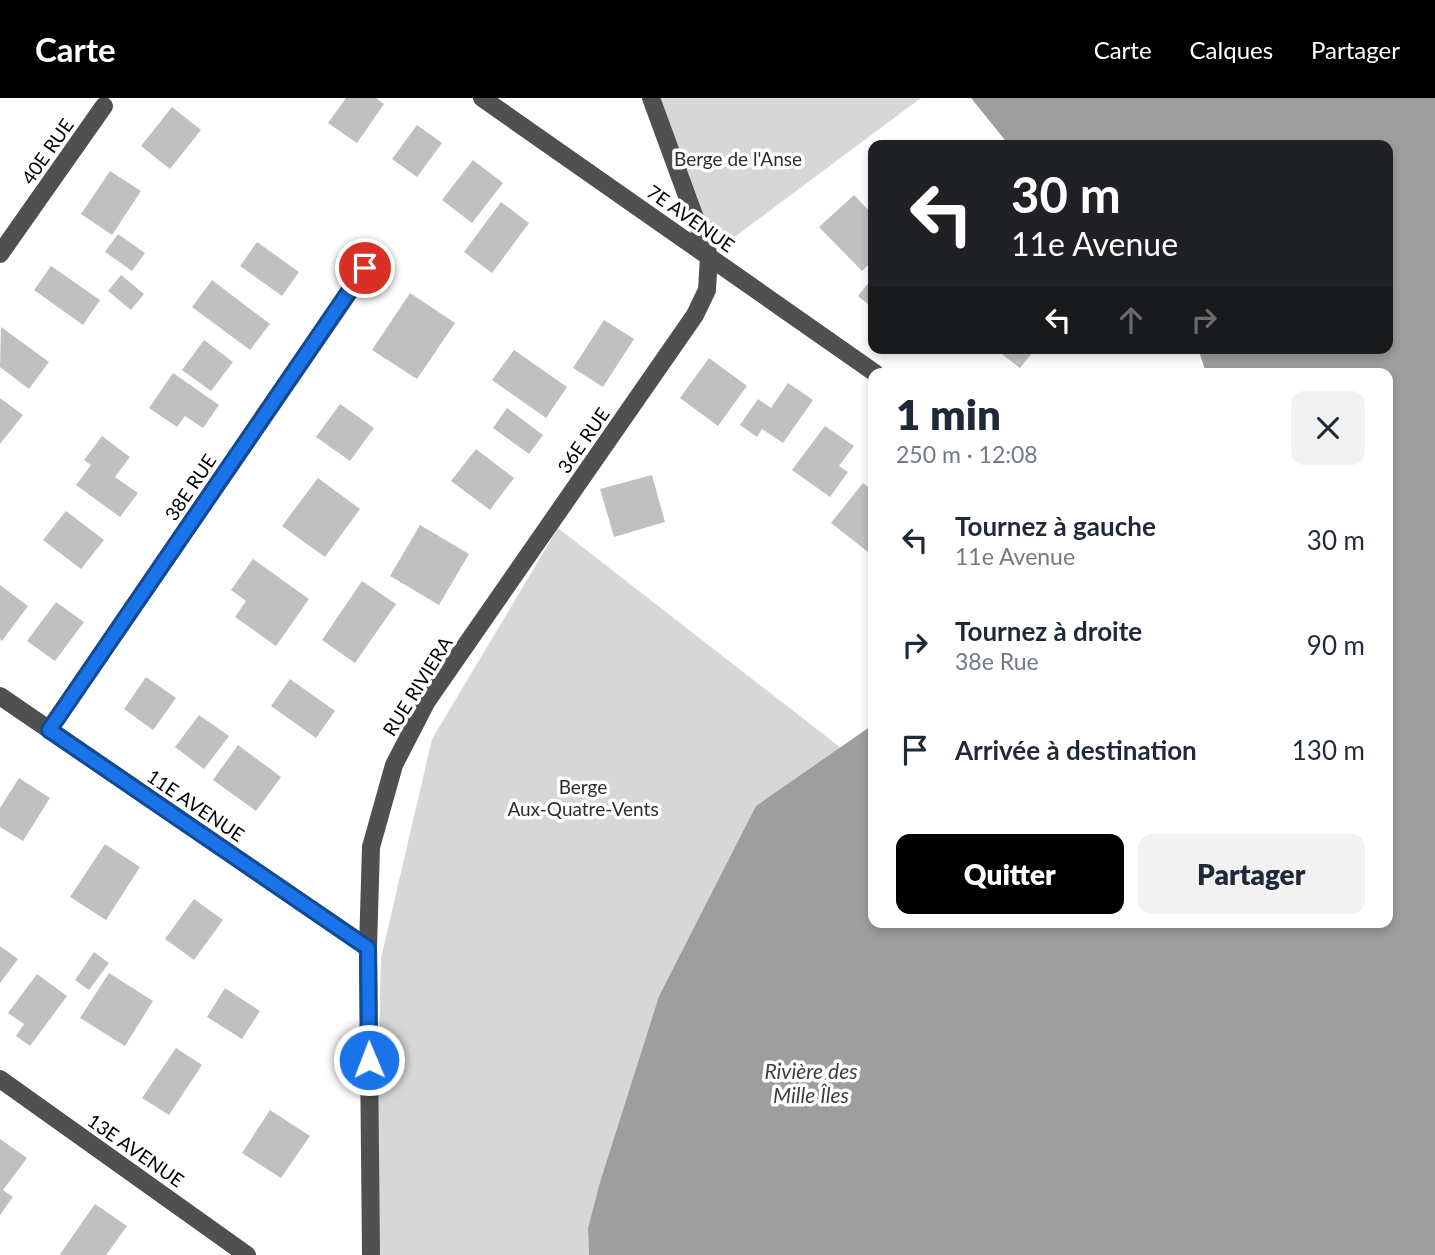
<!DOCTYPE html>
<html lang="fr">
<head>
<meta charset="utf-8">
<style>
	body { margin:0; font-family:Lato,sans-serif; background:#f2f2f3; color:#1f2937; height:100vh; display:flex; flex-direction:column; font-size:26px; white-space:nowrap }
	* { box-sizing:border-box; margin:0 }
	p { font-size:23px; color:#747a83 }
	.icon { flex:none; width:38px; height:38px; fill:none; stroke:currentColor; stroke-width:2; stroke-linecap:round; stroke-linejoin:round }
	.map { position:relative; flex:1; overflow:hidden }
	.details { position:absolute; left:868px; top:270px; width:525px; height:560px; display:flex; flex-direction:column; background:#fff; border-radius:14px; box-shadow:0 4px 10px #0003 }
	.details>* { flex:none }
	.banner { position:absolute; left:868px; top:42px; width:525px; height:214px; border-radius:14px; box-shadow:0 4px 10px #0003; background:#202124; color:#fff; overflow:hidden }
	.pin { position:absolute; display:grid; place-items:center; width:60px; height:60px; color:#fff; margin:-30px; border:4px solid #fff; border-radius:50%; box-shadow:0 2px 7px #0007 }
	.me { position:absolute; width:77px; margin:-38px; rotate:359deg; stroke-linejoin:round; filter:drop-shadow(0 0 5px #0008) }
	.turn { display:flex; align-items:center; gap:24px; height:147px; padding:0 28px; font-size:32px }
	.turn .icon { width:91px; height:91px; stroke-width:2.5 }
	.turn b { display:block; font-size:49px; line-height:60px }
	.lanes { display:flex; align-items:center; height:66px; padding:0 28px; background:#0003; justify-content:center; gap:35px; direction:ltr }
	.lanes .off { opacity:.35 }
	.round { display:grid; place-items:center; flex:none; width:74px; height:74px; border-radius:14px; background:#f2f2f3 }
	.summary { display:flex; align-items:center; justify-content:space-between; height:119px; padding:0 28px }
	h1 { font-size:42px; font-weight:800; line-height:52px }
	.primary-button { display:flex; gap:14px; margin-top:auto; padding:14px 28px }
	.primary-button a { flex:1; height:80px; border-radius:14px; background:#000; color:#fff; font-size:28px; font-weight:800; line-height:80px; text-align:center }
	.primary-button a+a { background:#f2f2f3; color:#1f2937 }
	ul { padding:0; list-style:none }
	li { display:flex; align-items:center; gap:21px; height:105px; padding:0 28px }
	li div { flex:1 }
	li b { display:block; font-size:26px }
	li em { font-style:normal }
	header { display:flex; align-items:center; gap:42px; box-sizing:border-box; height:98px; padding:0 35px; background:#000; color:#fff }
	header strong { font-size:33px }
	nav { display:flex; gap:38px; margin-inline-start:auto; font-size:24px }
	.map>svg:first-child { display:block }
	.green { fill:#d7d7d7 }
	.water { fill:#9e9e9e }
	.building { fill:#c0c0c0 }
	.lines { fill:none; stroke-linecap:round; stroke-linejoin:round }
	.minor { stroke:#505050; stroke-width:18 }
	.route-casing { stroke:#114b97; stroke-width:18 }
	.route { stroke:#1a73e8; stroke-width:12 }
	.labels { text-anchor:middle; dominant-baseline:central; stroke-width:7; stroke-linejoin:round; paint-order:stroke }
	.street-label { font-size:19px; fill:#000; stroke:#fff }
	.park-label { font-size:19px; fill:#2e2e2e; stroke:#fff }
	.water-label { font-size:21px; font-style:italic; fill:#3f3f3f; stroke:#fff }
</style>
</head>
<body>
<header>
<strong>Carte</strong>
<nav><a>Carte</a><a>Calques</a><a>Partager</a></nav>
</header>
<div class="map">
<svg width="1435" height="1157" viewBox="0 0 1435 1157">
	<rect width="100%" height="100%" fill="#fff"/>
	<path class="green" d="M651,0H921L709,158Z
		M558,430L841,650L756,709L659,898L600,1084L588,1130L589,1157H374L381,860L432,641Z"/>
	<path class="water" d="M971,0H1435V1157H589L588,1130L600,1084L659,898L756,708L871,628H873V824H1388V275H1206L1198,250H1388V47H1009Z"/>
	<path class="building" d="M346,0H376L384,6L357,45L328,25Z
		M172,9L201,32L170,71L141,48Z
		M417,27L442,45L417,79L392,61Z
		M473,62L503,85L472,125L442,102Z
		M110,73L141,93L112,137L81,116Z
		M854,97L873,117V162L862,173L819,129Z
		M501,104L529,125L492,175L464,154Z
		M118,136L145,155L132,173L105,154Z
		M257,144L299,174L282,198L240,168Z
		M51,168L100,202L83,227L34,192Z
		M121,177L144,196L131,212L108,193Z
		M873,179V210L858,198Z
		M212,182L270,226L250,252L192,209Z
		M410,195L455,225L417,281L372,252Z
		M604,222L634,241L603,289L573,270Z
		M1,229L49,264L29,291L0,269Z
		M204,242L233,264L211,293L182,272Z
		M994,250H1036L1020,270Z
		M514,252L567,289L546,320L492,282Z
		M709,260L747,288L718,328L680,300Z
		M173,275L219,307L203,330L185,318L177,329L149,310Z
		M788,285L813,302L783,345L762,331L757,339L740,327L758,301L771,310Z
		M0,300L23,317L0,346Z
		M340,306L374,330L350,363L316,339Z
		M507,310L543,337L529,356L493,330Z
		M825,328L854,348L839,368L848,374L830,399L792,372Z
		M102,338L130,359L115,379L138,395L120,419L76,387L91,367L84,362Z
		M476,351L514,380L490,412L451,383Z
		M652,377L665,424L614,439L600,391Z
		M318,380L360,411L325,459L282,428Z
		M863,385L873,393V458L831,425Z
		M66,413L104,442L81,471L43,442Z
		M420,427L469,456L439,507L390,478Z
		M253,461L309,501L276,548L235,519L246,503L231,492Z
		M362,483L396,506L355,565L322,542Z
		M0,487L28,508L2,543L0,541Z
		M56,504L84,524L55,563L27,543Z
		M146,579L176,600L153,632L124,611Z
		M290,581L335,613L316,640L271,608Z
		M199,617L229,638L204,671L175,649Z
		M238,647L281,679L256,713L213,682Z
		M19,680L50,700L23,743L0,729V710Z
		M105,746L140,769L106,822L70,799Z
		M194,801L223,822L194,862L165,841Z
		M0,848L18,861L0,885Z
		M94,854L109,865L89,892L75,882Z
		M109,875L153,903L125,948L80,920Z
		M37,876L67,898L30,948L16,938L24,926L8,915Z
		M225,890L260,913L242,941L207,919Z
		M176,950L202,967L169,1017L142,1000Z
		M270,1012L310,1038L281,1080L242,1055Z
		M0,1041L27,1060L3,1092L13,1099L0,1117Z
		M95,1106L127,1128L106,1157H62L60,1156Z"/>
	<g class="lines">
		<path class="minor" d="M482,0L875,275
			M0,156L104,8
			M0,598L368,850
			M49,632L365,171
			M0,981L247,1157
			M371,1157L368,850L371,749L394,667L427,603L695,217L707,192L709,158L651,0"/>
	</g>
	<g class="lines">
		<defs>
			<path id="route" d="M365,170L49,632L368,850L369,962"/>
		</defs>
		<use href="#route" class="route-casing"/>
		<use href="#route" class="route"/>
	</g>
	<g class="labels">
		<g class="street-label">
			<text transform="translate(47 53) rotate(-55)">40E RUE</text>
			<text transform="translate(691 120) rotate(35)">7E AVENUE</text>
			<text transform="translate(583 342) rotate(-55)">36E RUE</text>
			<text transform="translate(190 389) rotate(-56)">38E RUE</text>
			<text transform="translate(417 588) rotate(-58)">RUE RIVIERA</text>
			<text transform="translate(196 707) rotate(34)">11E AVENUE</text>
			<text transform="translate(136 1052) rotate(35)">13E AVENUE</text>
		</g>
		<g class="park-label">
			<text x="738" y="60">Berge de l'Anse</text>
			<text x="583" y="688">Berge<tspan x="583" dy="22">Aux-Quatre-Vents</tspan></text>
		</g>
		<g class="water-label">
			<text x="811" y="972">Rivière des<tspan x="811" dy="24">Mille Îles</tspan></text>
		</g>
	</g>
</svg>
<div class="pin" style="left:365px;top:170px;background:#d93025"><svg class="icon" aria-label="arrive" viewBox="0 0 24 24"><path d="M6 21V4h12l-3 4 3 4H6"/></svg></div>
<svg class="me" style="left:369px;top:962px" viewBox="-20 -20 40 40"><circle r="17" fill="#1a73e8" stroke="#fff" stroke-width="3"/><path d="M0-11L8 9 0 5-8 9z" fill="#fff"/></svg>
<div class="banner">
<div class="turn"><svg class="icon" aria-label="left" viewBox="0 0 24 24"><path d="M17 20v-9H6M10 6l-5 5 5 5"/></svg><div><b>30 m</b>11e Avenue</div></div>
<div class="lanes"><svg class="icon" aria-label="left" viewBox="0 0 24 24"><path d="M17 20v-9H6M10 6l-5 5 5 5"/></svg><svg class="icon off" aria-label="ahead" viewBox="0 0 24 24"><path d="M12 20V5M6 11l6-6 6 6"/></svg><svg class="icon off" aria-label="right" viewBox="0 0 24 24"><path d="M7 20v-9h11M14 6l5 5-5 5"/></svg></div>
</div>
<section class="details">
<div class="summary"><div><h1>1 min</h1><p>250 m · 12:08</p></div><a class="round"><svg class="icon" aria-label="close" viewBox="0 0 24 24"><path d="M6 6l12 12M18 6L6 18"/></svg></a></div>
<ul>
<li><svg class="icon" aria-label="left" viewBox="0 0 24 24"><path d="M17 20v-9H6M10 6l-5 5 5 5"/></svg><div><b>Tournez à gauche</b><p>11e Avenue</p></div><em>30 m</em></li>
<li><svg class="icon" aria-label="right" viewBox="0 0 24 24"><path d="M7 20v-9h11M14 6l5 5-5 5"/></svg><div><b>Tournez à droite</b><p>38e Rue</p></div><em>90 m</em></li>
<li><svg class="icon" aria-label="arrive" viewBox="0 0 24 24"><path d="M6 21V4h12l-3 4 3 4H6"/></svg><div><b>Arrivée à destination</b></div><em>130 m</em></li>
</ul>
<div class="primary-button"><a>Quitter</a><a>Partager</a></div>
</section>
</div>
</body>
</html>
